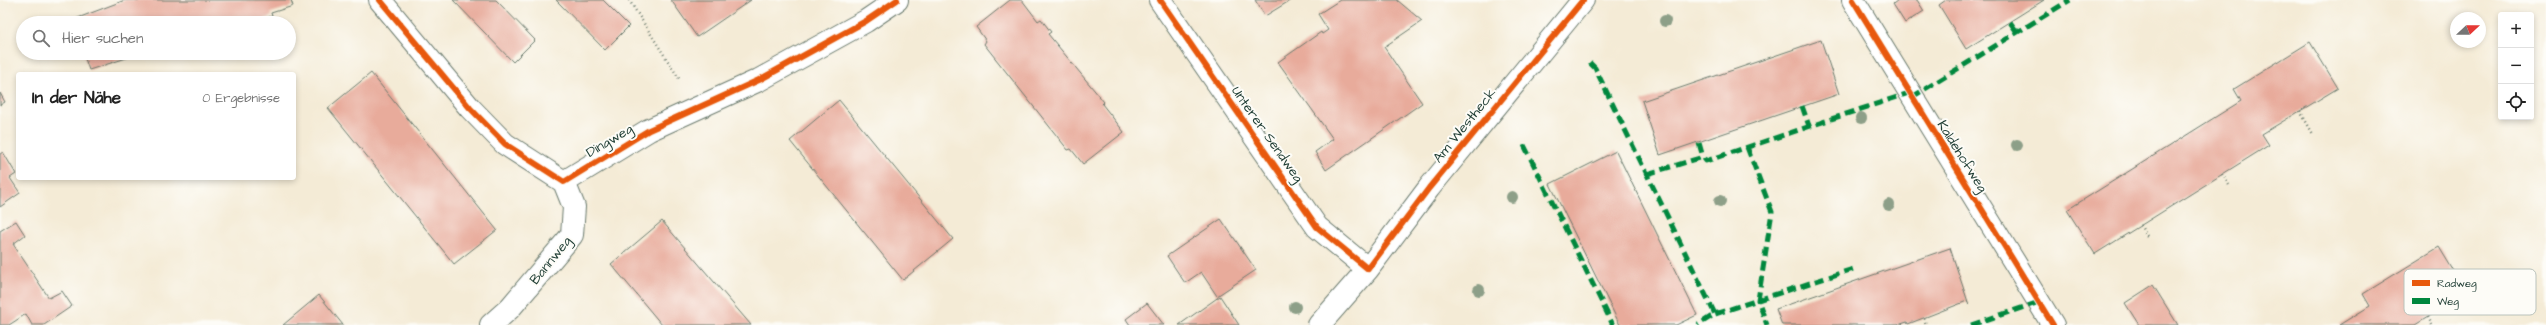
<!DOCTYPE html>
<html lang="de">
<meta charset="utf-8">
<style>
body{margin:0;font-family:"Architects Daughter",sans-serif;background:#f6f6f6;color:#222}
.controls{position:absolute;right:12px;top:12px;display:grid;overflow:hidden;border-radius:4px;box-shadow:0 2px 6px #0003}
.controls button{width:36px;height:36px;display:grid;place-items:center;padding:0;border:0;border-bottom:1px solid #e0e0e0;background:#fff;color:#222;font:20px sans-serif}
.compass{position:absolute;left:2450px;top:12px;width:36px;height:36px;border-radius:50%;background:#fff;box-shadow:0 2px 6px #0003;rotate:68deg}
.list{margin:0;padding:0;list-style:none}
h2{display:flex;justify-content:space-between;align-items:center;height:52px;margin:0;padding:0 16px;font-size:17px}
h2 small{font-size:13px;font-weight:400;color:#767676}
.icon{flex:none;width:22px;height:22px;fill:none;stroke:currentColor;stroke-width:2;stroke-linecap:round;stroke-linejoin:round}
.map{position:relative;flex:none;width:2546px;height:325px;overflow:hidden}
.search{position:absolute;background:#fff;box-shadow:0 2px 6px #0003;left:16px;top:16px;width:280px;height:44px;display:flex;align-items:center;gap:10px;box-sizing:border-box;padding:0 14px;border-radius:22px;color:#767676;font-size:15px}
.panel{position:absolute;background:#fff;box-shadow:0 2px 6px #0003;left:16px;top:72px;width:280px;height:108px;border-radius:4px}
.map>svg:first-child{display:block}
</style>
<div class="map">
<svg width="2546" height="325" viewBox="0 0 2546 325">
<rect width="100%" height="100%" fill="#fdfcf7"/>
<filter id="ink" filterUnits="userSpaceOnUse"><feTurbulence type="fractalNoise" baseFrequency=".025" numOctaves="2"/><feDisplacementMap in="SourceGraphic" scale="8" xChannelSelector="R" yChannelSelector="G"/><feConvolveMatrix kernelMatrix="1 2 1 2 8 2 1 2 1" color-interpolation-filters="sRGB"/></filter>
<filter id="wash" filterUnits="userSpaceOnUse"><feTurbulence type="fractalNoise" baseFrequency=".012" numOctaves="4" result="noise"/><feDisplacementMap in="SourceGraphic" scale="16" xChannelSelector="R" yChannelSelector="G"/><feGaussianBlur stdDeviation="0.9" result="paint"/><feColorMatrix in="noise" values="0 0 0 0 0 0 0 0 0 0 0 0 0 0 0 0 0 1.4 0 .05"/><feComposite in="paint" operator="in"/></filter>
<g filter="url(#wash)">
<rect width="100%" height="100%" fill="#f4ebd6"/>
<g id="blocks">
<!-- building -->
<path fill="#e8ab9b" d="M125,0H291L293,6L271,13L272,16L254,23H71L70,21Z
M453,0H496L535,40L513,62Z
M556,0H603L629,26L605,50Z
M671,0H751L697,37Z
M1010,0H1022L1038,21L1041,19L1051,32L1048,34L1104,102L1102,104L1124,132L1083,164L1071,149L1068,150L984,44L986,41L976,27Z
M1255,0H1291L1265,16Z
M1340,0H1397L1422,21L1384,47L1422,103L1326,170L1315,152L1333,139L1278,62L1321,32L1322,34L1328,30L1318,14Z
M1898,0H1917L1924,11L1905,23L1893,4Z
M1946,0H2044L1966,49L1939,5Z
M1821,40L1839,94L1660,155L1642,101Z
M2310,42L2338,88L2262,134L2269,145L2095,254L2067,210L2241,101L2234,89Z
M83,53H142L89,70Z
M371,73L497,230L454,264L328,108Z
M0,93L5,102L0,105Z
M839,100L953,239L903,280L790,141Z
M1616,151L1697,315L1676,325H1620L1550,184Z
M3,152L16,174L10,178L20,193L0,207V154Z
M1221,219L1256,270L1217,296L1201,272L1185,283L1167,256Z
M16,221L25,235L13,244L49,298L62,291L72,306L44,325H32L26,314L9,325H0V231Z
M662,221L721,290L751,325H662L611,264Z
M2439,247L2467,293L2415,325H2339L2370,306L2363,294Z
M1950,248L1969,305L1967,301L1908,324L1907,322L1898,325H1782L1776,309Z
M2153,285L2178,325H2139L2125,303Z
M319,295L343,325H283Z
M1220,296L1239,325H1179Z
M1147,303L1164,325H1130L1126,319Z"/>
</g>
</g>
<g filter="url(#ink)">
<use href="#blocks" fill-opacity="0" stroke="#6a7a6d" stroke-width="1"/>
<g fill="none" stroke-linecap="round" stroke-linejoin="round">
<defs>
<path id="minor" d="M380,0L470,108L505,144L564,182L649,130L759,80L866,21L897,0
M1160,0L1317,227L1368,269
M1853,0L2053,325
M491,325L510,308L572,235L574,207L564,182
M1319,325L1368,269L1429,188L1583,0"/>
</defs>
<!-- minor casing -->
<use href="#minor" stroke="#6a7a6d" stroke-width="24"/>
<!-- path -->
<path stroke="#6a7a6d" stroke-width="2.5" stroke-dasharray="1 3" stroke-linecap="butt" d="M629,0L680,80
M2300,111L2313,134
M2222,174L2229,185
M2140,225L2147,236
M2428,317L2432,325
M1924,318L1926,325"/>
<!-- minor -->
<use href="#minor" stroke="#fff" stroke-width="22"/>
<!-- quiet -->
<path stroke="#00873e" stroke-width="5" stroke-dasharray="10 5" stroke-linecap="butt" d="M2010,22L2017,32
M1590,63L1595,68L1715,314L1698,325
M1912,97L2070,0
M1802,106L1809,126
M1699,143L1703,157
M1524,145L1613,325
M1747,147L1772,212L1758,300L1767,325
M1647,174L1703,157L1706,161L1909,93
M1715,314L1853,269
M1971,325L2039,302"/>
<defs>
<path id="cycleway" d="M380,0L470,108L505,144L564,182L649,130L759,80L866,21L897,0
M1160,0L1317,227L1368,269L1429,188L1583,0
M1853,0L2053,325"/>
</defs>
<!-- cycleway casing -->
<use href="#cycleway" stroke="#fdfcf7" stroke-width="8"/>
<!-- cycleway -->
<use href="#cycleway" stroke="#e8590c" stroke-width="6"/>
</g>
<!-- trees -->
<g fill="#8d9f88">
<circle cx="1665" cy="21" r="6"/>
<circle cx="1861" cy="118" r="6"/>
<circle cx="2017" cy="145" r="6"/>
<circle cx="1512" cy="197" r="6"/>
<circle cx="1720" cy="201" r="6"/>
<circle cx="1889" cy="205" r="6"/>
<circle cx="1479" cy="290" r="6"/>
<circle cx="1295" cy="307" r="6"/>
</g>
</g>
<g text-anchor="middle" stroke-width="4" stroke-linejoin="round" paint-order="stroke">
<!-- street labels -->
<g font-size="14" fill="#1f3d34" stroke="#fdfcf7">
<text transform="translate(1464 125) rotate(-51)" y="5">Am Westheck</text>
<text transform="translate(1268 134) rotate(55)" y="5">Unterer Sendweg</text>
<text transform="translate(609 140) rotate(-31)" y="5">Dingweg</text>
<text transform="translate(1963 156) rotate(58)" y="5">Kaldehofweg</text>
<text transform="translate(550 260) rotate(-51)" y="5">Bannweg</text>
</g>
</g>
<!-- legend -->
<rect x="2404" y="269" width="132" height="46" rx="6" fill="#fdfcf7" stroke="#bac3bc" stroke-width="1"/>
<rect x="2412" y="280" width="18" height="6" fill="#e8590c"/>
<rect x="2412" y="298" width="18" height="6" fill="#00873e"/>
<g font-size="11" fill="#1f3d34">
<text x="2437" y="287">Radweg</text>
<text x="2437" y="305">Weg</text>
</g>
</svg>
<div class="controls">
<button>+</button>
<button>−</button>
<button><svg class="icon" aria-label="locate" viewBox="0 0 24 24"><circle cx="12" cy="12" r="6"/><path d="M12 2v4M12 18v4M2 12h4M18 12h4"/></svg></button>
</div>
<svg class="compass" viewBox="-18 -18 36 36"><path d="M0-13l5 13h-10z" fill="#e53935"/><path d="M0 13l5-13h-10z" fill="#767676"/></svg>
<div class="search"><svg class="icon" aria-label="search" viewBox="0 0 24 24"><circle cx="10" cy="10" r="6"/><path d="M15 15l6 6"/></svg>Hier suchen</div>
<section class="panel">
<h2>In der Nähe<small>0 Ergebnisse</small></h2>
<ul class="list">
</ul>
</section>
</div>
